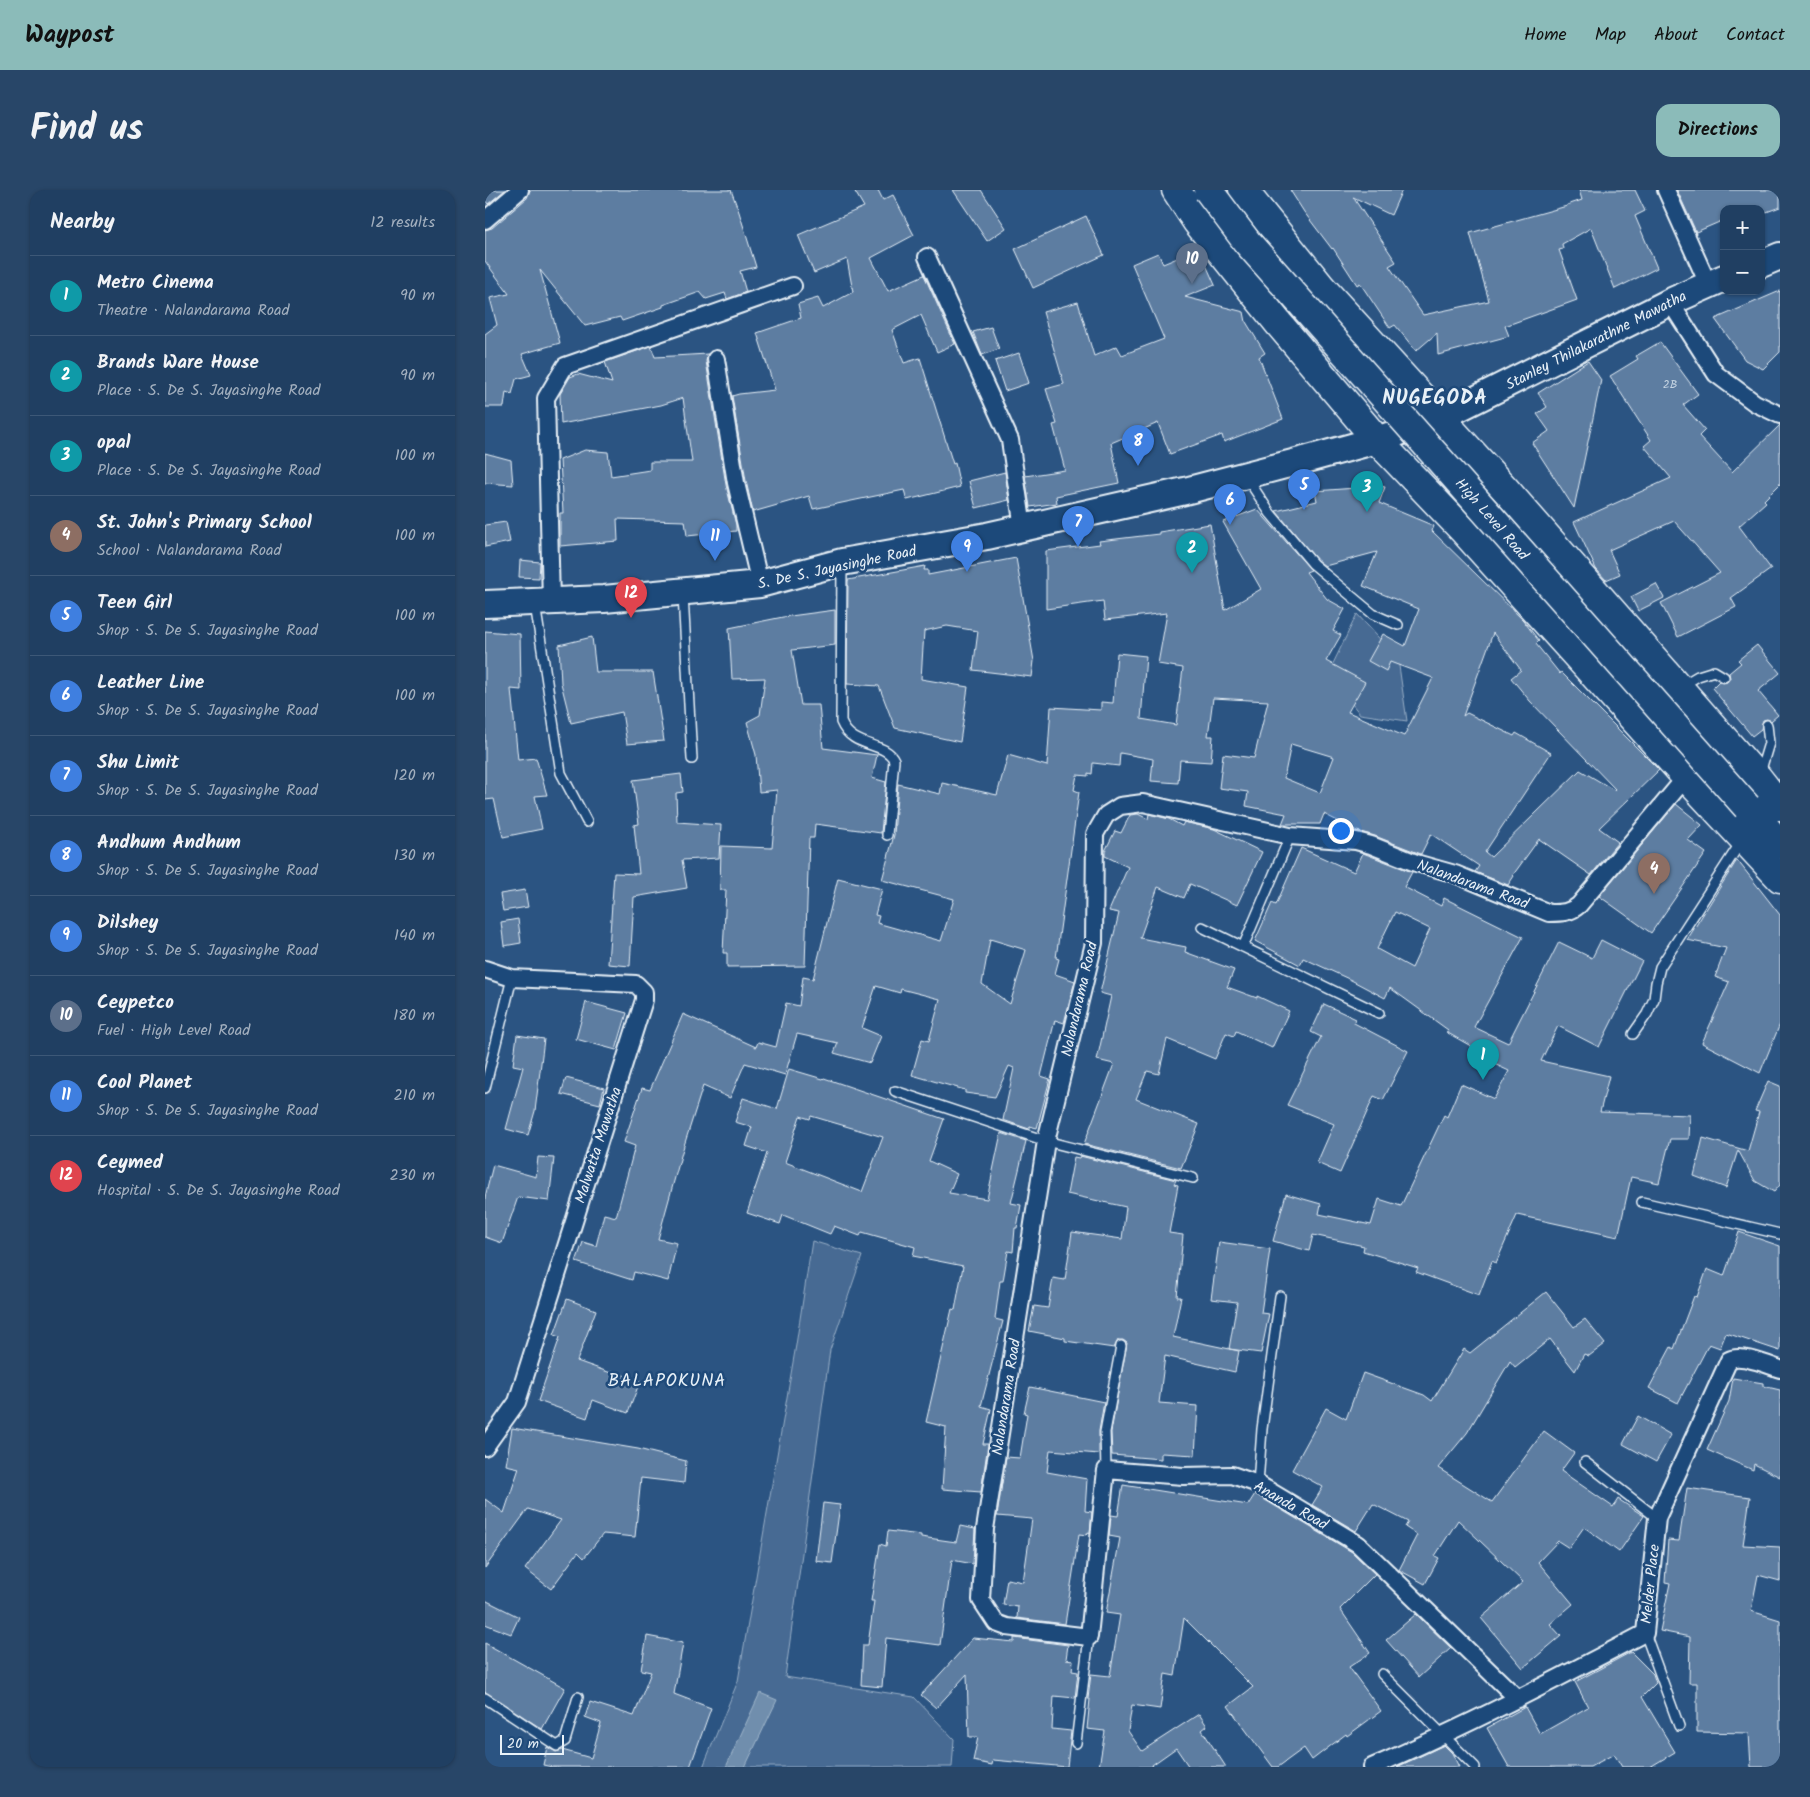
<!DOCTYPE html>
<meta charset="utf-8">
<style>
body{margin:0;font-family:Kalam,sans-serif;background:#284668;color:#f1f3f6}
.controls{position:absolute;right:15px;top:15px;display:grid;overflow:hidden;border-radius:10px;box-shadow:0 1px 4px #0004}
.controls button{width:45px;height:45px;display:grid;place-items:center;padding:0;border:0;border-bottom:1px solid #3d5877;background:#203f62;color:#f1f3f6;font:25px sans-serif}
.scale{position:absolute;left:15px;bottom:12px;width:64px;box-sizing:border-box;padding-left:5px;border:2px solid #e8f1f8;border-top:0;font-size:14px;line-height:18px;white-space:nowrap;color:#e8f1f8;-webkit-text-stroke:4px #1f4a7a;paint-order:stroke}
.you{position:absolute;left:855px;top:640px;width:18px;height:18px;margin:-12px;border:4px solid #fff;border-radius:50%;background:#1a73e8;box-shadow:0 0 0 8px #1a73e833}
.badge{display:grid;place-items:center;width:32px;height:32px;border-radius:50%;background:#8bbbb9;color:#fff;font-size:16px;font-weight:700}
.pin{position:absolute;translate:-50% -41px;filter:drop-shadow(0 1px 2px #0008)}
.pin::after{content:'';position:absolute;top:26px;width:18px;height:15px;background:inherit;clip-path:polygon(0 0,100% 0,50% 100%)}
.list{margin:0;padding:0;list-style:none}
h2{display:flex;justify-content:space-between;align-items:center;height:65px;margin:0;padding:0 20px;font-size:21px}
h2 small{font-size:16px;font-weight:400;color:#a2afbe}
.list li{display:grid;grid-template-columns:32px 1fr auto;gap:15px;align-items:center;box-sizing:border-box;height:80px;padding:0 20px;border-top:1px solid #3d5877}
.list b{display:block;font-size:19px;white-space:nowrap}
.list p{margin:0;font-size:16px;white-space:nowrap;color:#a2afbe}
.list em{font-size:16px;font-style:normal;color:#a2afbe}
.map{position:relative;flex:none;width:1295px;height:1577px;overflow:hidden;border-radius:15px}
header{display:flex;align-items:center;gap:30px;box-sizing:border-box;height:70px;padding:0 25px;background:#8bbbb9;color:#111}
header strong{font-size:24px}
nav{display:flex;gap:28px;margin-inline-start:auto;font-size:18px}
.intro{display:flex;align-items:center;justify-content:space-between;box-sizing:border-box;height:120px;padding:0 30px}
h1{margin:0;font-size:35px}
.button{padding:12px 22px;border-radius:15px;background:#8bbbb9;color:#111;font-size:18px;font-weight:700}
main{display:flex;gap:30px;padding:0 30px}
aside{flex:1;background:#203f62;border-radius:15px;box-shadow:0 1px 4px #0004}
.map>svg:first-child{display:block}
</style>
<header>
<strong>Waypost</strong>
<nav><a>Home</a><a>Map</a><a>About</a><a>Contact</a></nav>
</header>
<div class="intro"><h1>Find us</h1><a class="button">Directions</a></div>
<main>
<aside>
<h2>Nearby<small>12 results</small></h2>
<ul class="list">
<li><span class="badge" style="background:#0f9aa8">1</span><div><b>Metro Cinema</b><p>Theatre · Nalandarama Road</p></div><em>90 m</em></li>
<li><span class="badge" style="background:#0f9aa8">2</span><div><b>Brands Ware House</b><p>Place · S. De S. Jayasinghe Road</p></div><em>90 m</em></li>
<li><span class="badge" style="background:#0f9aa8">3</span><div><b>opal</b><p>Place · S. De S. Jayasinghe Road</p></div><em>100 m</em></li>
<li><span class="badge" style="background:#8d6e63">4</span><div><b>St. John's Primary School</b><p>School · Nalandarama Road</p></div><em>100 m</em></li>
<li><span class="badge" style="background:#3f7fe0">5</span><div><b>Teen Girl</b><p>Shop · S. De S. Jayasinghe Road</p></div><em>100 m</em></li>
<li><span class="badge" style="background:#3f7fe0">6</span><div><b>Leather Line</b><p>Shop · S. De S. Jayasinghe Road</p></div><em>100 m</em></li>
<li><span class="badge" style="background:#3f7fe0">7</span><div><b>Shu Limit</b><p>Shop · S. De S. Jayasinghe Road</p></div><em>120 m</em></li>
<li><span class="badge" style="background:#3f7fe0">8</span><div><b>Andhum Andhum</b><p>Shop · S. De S. Jayasinghe Road</p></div><em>130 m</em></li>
<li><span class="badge" style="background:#3f7fe0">9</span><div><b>Dilshey</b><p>Shop · S. De S. Jayasinghe Road</p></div><em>140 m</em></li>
<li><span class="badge" style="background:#5c6f8a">10</span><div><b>Ceypetco</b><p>Fuel · High Level Road</p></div><em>180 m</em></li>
<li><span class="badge" style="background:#3f7fe0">11</span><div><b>Cool Planet</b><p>Shop · S. De S. Jayasinghe Road</p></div><em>210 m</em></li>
<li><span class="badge" style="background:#e0444e">12</span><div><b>Ceymed</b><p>Hospital · S. De S. Jayasinghe Road</p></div><em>230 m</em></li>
</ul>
</aside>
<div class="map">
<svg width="1295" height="1577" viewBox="0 0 1295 1577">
<rect width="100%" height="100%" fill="#2b5482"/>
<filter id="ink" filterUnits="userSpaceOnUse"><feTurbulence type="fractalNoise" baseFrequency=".02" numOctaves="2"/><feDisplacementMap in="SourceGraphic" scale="10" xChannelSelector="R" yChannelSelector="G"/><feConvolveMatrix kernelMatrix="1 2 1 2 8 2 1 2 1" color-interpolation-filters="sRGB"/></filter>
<g filter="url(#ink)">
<!-- green -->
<path fill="#476b93" stroke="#98aec6" d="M872,424L913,469L922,531L875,524L843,484Z
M327,1051L377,1066L345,1160L300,1487L429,1507L469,1549L467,1577H218L253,1491L311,1155Z"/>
<!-- water -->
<path fill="#708ead" stroke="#a0b6cb" d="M275,1503L292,1510L260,1577H241Z"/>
<!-- building -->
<path fill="#5d7da1" stroke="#e8f1f8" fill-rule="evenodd" d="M0,0H20L3,14L0,10Z
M45,0H246L254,22L271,77L255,81L261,102L242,109L240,103L221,109L215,102L178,115V117L137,131L135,127L100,136L55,80L75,153L37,164L46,185L31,189L27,204L21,202L19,217H0V144L12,135L5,108L24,104L0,71V40L7,38L42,8Z
M369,0H393L398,10L408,5L429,45L386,68L403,101L439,85L470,154L452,162L436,125L407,140L419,173L435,168L468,274L470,273L475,297L422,310L419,300L328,319L324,306L268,322L261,291L247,206L254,204L290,200L272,143L316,128L313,114L333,108L338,118L368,102L362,69L329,83L313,45L379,17Z
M468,0H496L521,38L502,51Z
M805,0H917L906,25L868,7L911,72L904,76L938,125L1004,111L985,43L1082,16V15L1097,10L1094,0H1150L1160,21L1150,26L1172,78L1130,99L1106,38L1077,54L1078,59L1074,60L1092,110L1020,136L1024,146L953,165L952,143L931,161L910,135L905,138L875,93L872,95L848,58L847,59L819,22Z
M1192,0H1295V17L1276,24V19H1239V30L1211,42Z
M601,26L619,65L548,98L530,59Z
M714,59L730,95L700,107L759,122L761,132L780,163L774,167L798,229L739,252L737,245L685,264L673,233L626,253L634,293L571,306L572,313L545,317L540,286L580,280L568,235L572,234L561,199L579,194L558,122L593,112L609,166L632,156L637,165L679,149L647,74L673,63L678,74Z
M1295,101V162L1278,179L1260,170L1230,129Z
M506,137L514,159L497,165L488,142Z
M1175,152L1213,204L1198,215L1220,240L1214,246L1247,282L1295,235V294L1279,310L1281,312L1254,336L1286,379L1246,408L1251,417L1193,447L1176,413L1235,383L1189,331L1124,360L1135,384L1121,390L1111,379L1089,332L1186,288L1159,256L1166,250L1125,186L1153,169L1151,166Z
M166,156L170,167L223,164L221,171L241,295L251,335V341L202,346L200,331L132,329L133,351L75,356V323H78L75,270L100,260L123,262L126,286L165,280V272H207L198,208L176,215L76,234L75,204L85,187L93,184L127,193L120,172Z
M534,163L544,193L520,201L510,171Z
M1103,171L1116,190L1089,318L1047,253L1064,241L1052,224L1062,217L1053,203Z
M0,263L26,270L28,295L0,293Z
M520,282L524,310L491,318L484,291Z
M871,291L900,297L894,313L949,336L947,341L1038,430L1054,451L1051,454L1075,484L1076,482L1174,580L1114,638L1133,652L1106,685L1054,649L1028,685L1029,686L1023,695L990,682L994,676L946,644L936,664L890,646L872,641L839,624L835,634H797L801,624L761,616L763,602L734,598L738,564L769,568L783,511L728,508L723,546H728L726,572L695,570L693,593L666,591L668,569L635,563L634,576L608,573L607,584L603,583V586L592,585L589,600L594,602L571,768L574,769L570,784L590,791L579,833L570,830L556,886L565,889L552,938L544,936V939L518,930L529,878L524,876L510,907L480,903V900L427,885L437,849L444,851L455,809L416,799L415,803L391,796L377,838L396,846L385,873L349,863L353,853L312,844L300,885L260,873L245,908L218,896L197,962L173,1049L192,1053L183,1091L149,1082L147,1090L91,1072L98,1052L111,1056L119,1024L131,1027L150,956L139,952L157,898L165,900L198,824L271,857L273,852L291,857L301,813L314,816L318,787L328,789L353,688L397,699L390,725L394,726L392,733L456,751L469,709L397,690L409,645L413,594L455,604L457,593L512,605L523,565L562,576L566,517L616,520V512L628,513L632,463L661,466L656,529L691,535L698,478L673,474L682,423L620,430L618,411L561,419V361L615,354L614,351L674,344V342L725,334L740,420L776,399L738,332L772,319L826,380L821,382L842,409L860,419L848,441L856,445L841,471L880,492L863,522L919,546L948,488L905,472L901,481L883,471L898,444L920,456L934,419L878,396L892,362L840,376L832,370L791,321L832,311L830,301L871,298ZM1008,443L1036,480L1026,488L1045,511L1130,599L1129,600L1095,580L1006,667L1000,662L1066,563L1031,543L1029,546L982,523L978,526ZM806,554L849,567L835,603L799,588ZM505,749L541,760L525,814L497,794Z
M21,332L25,352L0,357V335Z
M531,368L549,471L547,487L488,480L493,441L462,436L439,441L436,489L483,497L475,552L410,538L394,496L362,494L363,390L440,376L439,380H443V385Z
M35,370L55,372L54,388L34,387Z
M1171,394L1179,408L1153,421L1146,407Z
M350,420V455L307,460L316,515H334L338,558L392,565L387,588L401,592L396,643L330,634L329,648H324L320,776L242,777V763H238L241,700H235L236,656L287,658L292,600L274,602L271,565L262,532L275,525L280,488L247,489L244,438L298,427Z
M0,441L35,444L36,500L26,499L33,570L51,568L62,605L50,606L57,639L18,647L9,609L0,610Z
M107,447L111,482H168L179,551L142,554L137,522L86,533L76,493L74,455Z
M1272,455L1295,483L1273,501L1293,525L1286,531L1282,529L1278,530L1276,539L1267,546L1227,498L1234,491L1238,493L1242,492L1245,488L1244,483L1256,473L1253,470Z
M196,584L198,602L191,603L192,632L236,635L234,668L197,670L202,698L149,707L145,776L123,774L129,683L154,684L149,635L154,634L148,590Z
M1191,614L1217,635L1203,650L1221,663L1166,743L1114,706Z
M653,624L663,629L664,624L684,629L697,636L699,632L729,639L777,662L752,715L705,694L699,708L673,697L655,748L701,757L700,762L749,780L742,797L772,808V806L804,821L787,858L751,841L749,846L741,843L730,869L682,849L674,884L662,881L651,909L714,934L696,978L599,954L629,874L612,870L626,806L615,803L634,723L624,721L643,677L620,666V661L630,641L636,643L645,625Z
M816,658L869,682L878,663L927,682L919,697L956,716L959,708L1038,747L989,837L1023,853L1074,752L1107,768L1116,750L1157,771L1114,857L1073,836L1056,871L1124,886L1115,922L1205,925L1204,949H1185L1174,993L1146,987L1133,1047L1032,1025L1011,1073L1007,1071L994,1105L931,1082L933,1078L878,1061L879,1056L828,1045L824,1061L788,1051L801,1004L836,1014L834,1024L886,1035L894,1009L916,1016L959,925L962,927L976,894L1009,909L1024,881L990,865L993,860L961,842L963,840L905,798L900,808L866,790L818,768L815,775L770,751L787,713L791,715ZM910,722L945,739L927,778L892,759Z
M1252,670L1295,725V834L1275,883L1217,853L1244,792L1230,787L1241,758L1202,750Z
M40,700L43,717L18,721L15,704Z
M33,729L36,753L19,756L16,732Z
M101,812L142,823L131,860L91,849Z
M839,814L871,829L869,833L923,861L898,910L889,906L855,983L832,973L849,934L802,915L836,847L826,842Z
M32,845L59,849L50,921L43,945L21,939L38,877L28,875Z
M304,879L338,889L339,888L459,929L444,971L472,984L464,1003L502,1009L516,943L541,951L526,1013L536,1015L532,1038H530L528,1062L523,1061L518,1091H515L510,1129L518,1131L496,1216L506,1219L498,1254H503L496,1302L457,1299L461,1237L441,1232L467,1119L470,1120L478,1076L428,1066L430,1057L377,1042L375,1046L349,1036L345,1044L298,1025L295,1034L262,1023L282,963L261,956L267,937L250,932L258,908L292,919ZM315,926L325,929L326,926L398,947L377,1002L300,972Z
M81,888L119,898L115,914L76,904Z
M1283,891L1295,896V995L1289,1002L1270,991L1253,960L1241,998L1209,986L1218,948L1263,961L1274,922L1270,921Z
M595,966L691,990L689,994L693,995L684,1043L698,1045L692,1107H696L688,1147L754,1161L750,1182L680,1166L674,1213L713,1216L710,1265L676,1263V1269L627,1265L626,1242L642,1153L638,1150H633L629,1158L580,1151V1148L544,1141L549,1116L563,1118L568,1088L580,1090L587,1042L637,1049L641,1017L582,1004L589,967L594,968Z
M53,967L69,968L64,1011L33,1007L17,1053L0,1047V1007L8,975L51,987Z
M1254,1042L1295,1056V1161L1241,1143L1235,1158L1224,1154L1193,1213L1164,1198L1186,1157L1189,1159L1209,1106L1212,1107L1222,1079L1239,1086Z
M734,1052L785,1059L776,1123L784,1124L776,1163L744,1159L752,1112L726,1109Z
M1061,1102L1089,1137L1100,1129L1120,1154L1104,1166L1099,1164L1090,1181L1065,1149L1030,1177L1025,1171L982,1243L953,1278L1007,1312L1059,1241L1089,1263L1076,1281L1128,1317L1133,1309L1159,1326L1134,1362L1099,1337L1084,1358L1073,1351L1053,1372L1088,1414L1065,1434L1076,1446L1038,1478L996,1428L1038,1392L973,1330L950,1366L954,1368L940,1394L914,1380L932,1345L920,1337L923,1332L888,1314L871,1341L827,1315L838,1297L807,1280L841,1218L861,1229L878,1183L939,1205L947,1211L979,1159L985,1163Z
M82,1109L111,1120L92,1171L126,1183L127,1181L155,1191L143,1223L108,1210L102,1228L53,1211L75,1147L69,1145Z
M1248,1188L1278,1193V1196L1295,1200V1287L1269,1274L1268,1280L1222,1260L1244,1211Z
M545,1197L619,1212L614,1241V1264L565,1260L562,1282L602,1289L600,1321L607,1322L605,1343L603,1342L602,1345L594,1344L580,1434L532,1428L533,1417L518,1415L522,1389L538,1392L547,1329L512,1326L521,1267L535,1268L542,1224L539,1223Z
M1153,1226L1186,1245L1171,1272L1138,1254Z
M27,1238L153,1259L201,1271L199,1293L156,1288L150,1347L118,1344L99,1368L93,1362L66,1399L40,1379L76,1330L43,1319L0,1378V1309L19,1323L34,1278L21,1275Z
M638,1295L763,1315L770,1304L867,1362L890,1384L855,1419L885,1463L864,1477L896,1521L862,1546L861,1544L827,1570L819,1558L793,1577H788L743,1516L768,1497L699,1428L690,1486L680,1484L675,1519L647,1515L643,1541L657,1561L714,1524L722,1536L717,1540L741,1577H704L691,1558L667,1575L668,1577H614L620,1541L602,1539L605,1509H603L606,1484L625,1486L635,1425L621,1423L635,1348L624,1346L626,1325L633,1326Z
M1202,1298L1265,1307L1258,1355L1295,1357V1391L1273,1385L1266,1421L1295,1430V1577H1266L1264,1543L1212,1542V1493H1204L1205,1447L1175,1441L1185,1393L1180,1392L1183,1350L1194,1351Z
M338,1313L355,1315L347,1373L331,1371Z
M475,1336L490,1339L488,1374L467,1370L455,1455L401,1448L397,1497L376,1495L378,1455H383L389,1411H386L395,1354L401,1356L403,1341L436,1345V1347L471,1352Z
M0,1410L34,1427L26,1444L0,1434Z
M931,1424L966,1458L934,1487L901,1450Z
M162,1446L198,1453L189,1504L226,1518L205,1577H67L58,1575L62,1557L71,1562L77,1560L106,1568L116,1533L100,1527L105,1512L149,1526L166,1482L156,1480Z
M488,1448L529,1452V1448L583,1455L581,1469L588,1470L587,1481L593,1482L590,1508L569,1506L567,1539L586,1541L582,1577L508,1570L507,1575L488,1571L493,1547H484L482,1484L451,1518L436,1505Z
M0,1453L80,1498L57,1539L0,1502Z
M1146,1462L1168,1484L1171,1493L1157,1507L1190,1562L1165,1577H1137L1129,1564L1105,1577H1024L1002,1538L1040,1517L1055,1544L1103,1517L1090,1492Z
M959,1555L967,1563L974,1577H912Z"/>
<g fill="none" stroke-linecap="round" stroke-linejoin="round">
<defs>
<path id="service" d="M762,288L785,323L828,374L888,424L913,435
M357,374L356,532C367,559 400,551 409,570L402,645
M198,405L207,569
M50,414L76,583L102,632
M1196,496L1213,486L1229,481L1239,487
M1275,583L1284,553L1282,535
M717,737L894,823
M758,757L805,646
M1148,844L1162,824L1169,809L1171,793L1175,777L1256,652
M0,898L27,788
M410,901L561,951L708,988
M1157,1012L1295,1044
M1100,1272L1172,1328
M621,1280L620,1242L636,1156
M773,1294L777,1239L795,1106
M1160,1443L1194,1536
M897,1484L990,1577
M0,1508L72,1556L80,1551L93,1507
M591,1553L604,1447"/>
<path id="minor" d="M1181,0L1223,94
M0,30L35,0
M442,67L525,250L538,338
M1185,112L1231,184L1270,213L1295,225
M231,169L251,293L275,394
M66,412L61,208L80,176L308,96
M0,779L27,788L151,794L159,802V810L32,1212L0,1257
M1033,1509L873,1354L773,1294L747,1285L698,1286L621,1280L604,1447L522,1437L511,1433L496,1410L500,1339L561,951L609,753L610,644L621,625L635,616L658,613L805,646L871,651L886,655L931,673L970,684L1064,723C1076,723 1085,723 1094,715L1201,587
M887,1577C980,1537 1070,1490 1160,1443L1172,1328L1244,1170C1255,1163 1283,1175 1295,1179"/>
<path id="primary" d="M1276,74L1295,66
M0,414L119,409L275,394L357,372L502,346L700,301L823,269L892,250L954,228L1185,112L1239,88"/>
<path id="trunk" d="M691,0L712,32L794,134L892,250L979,341L1201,587L1295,688
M758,0L837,98L1021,300L1273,588L1295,616
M1262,617L1295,654"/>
</defs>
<!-- service casing -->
<use href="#service" stroke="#e8f1f8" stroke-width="12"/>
<!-- minor casing -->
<use href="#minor" stroke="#e8f1f8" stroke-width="20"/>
<!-- primary casing -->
<use href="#primary" stroke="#e8f1f8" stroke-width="30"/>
<!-- trunk casing -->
<use href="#trunk" stroke="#e8f1f8" stroke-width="31"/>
<!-- service -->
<use href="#service" stroke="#1f4a7a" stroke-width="9"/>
<!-- minor -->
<use href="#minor" stroke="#1f4a7a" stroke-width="16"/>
<!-- primary -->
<use href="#primary" stroke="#1f4a7a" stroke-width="26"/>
<!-- trunk -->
<use href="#trunk" stroke="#1f4a7a" stroke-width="28"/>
<defs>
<path id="trunk-bridge" d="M723,0L762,52L1262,617"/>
</defs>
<!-- trunk-bridge casing -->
<use href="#trunk-bridge" stroke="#e8f1f8" stroke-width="31" stroke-linecap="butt"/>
<!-- trunk-bridge -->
<use href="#trunk-bridge" stroke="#1f4a7a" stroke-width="28"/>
</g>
</g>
<g text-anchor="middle" stroke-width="5" stroke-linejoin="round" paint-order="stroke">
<!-- number labels -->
<g font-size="12" fill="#c5d4e2">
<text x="1185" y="198">2B</text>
</g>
<!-- street labels -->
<g font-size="15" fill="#e8f1f8" stroke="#1f4a7a">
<text transform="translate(1111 150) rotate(-27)" y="5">Stanley Thilakarathne Mawatha</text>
<text transform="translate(1007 329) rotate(49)" y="5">High Level Road</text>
<text transform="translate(352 377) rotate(-12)" y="5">S. De S. Jayasinghe Road</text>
<text transform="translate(988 694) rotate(20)" y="5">Nalandarama Road</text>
<text transform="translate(594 809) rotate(-77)" y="5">Nalandarama Road</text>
<text transform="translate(113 955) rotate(-72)" y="5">Malwatta Mawatha</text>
<text transform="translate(521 1207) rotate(-81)" y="5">Nalandarama Road</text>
<text transform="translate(806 1315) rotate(30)" y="5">Ananda Road</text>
<text transform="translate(1165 1394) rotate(-84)" y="5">Melder Place</text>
</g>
<!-- quarter labels -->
<g font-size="18" letter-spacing="1" fill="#e8f1f8" stroke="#1f4a7a">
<text x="182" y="1196">BALAPOKUNA</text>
</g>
<!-- district labels -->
<g font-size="20" font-weight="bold" letter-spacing="1" fill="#e8f1f8" stroke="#1f4a7a">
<text x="950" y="214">NUGEGODA</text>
</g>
</g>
</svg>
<div class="controls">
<button>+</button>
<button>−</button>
</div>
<div class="scale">20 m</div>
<div class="you"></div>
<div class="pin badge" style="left:998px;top:890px;background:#0f9aa8">1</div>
<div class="pin badge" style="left:707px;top:383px;background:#0f9aa8">2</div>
<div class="pin badge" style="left:882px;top:322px;background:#0f9aa8">3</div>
<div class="pin badge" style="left:1169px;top:704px;background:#8d6e63">4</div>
<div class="pin badge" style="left:819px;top:320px;background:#3f7fe0">5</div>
<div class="pin badge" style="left:745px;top:335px;background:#3f7fe0">6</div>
<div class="pin badge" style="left:593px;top:357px;background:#3f7fe0">7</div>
<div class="pin badge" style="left:653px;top:276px;background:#3f7fe0">8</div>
<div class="pin badge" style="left:482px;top:382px;background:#3f7fe0">9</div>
<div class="pin badge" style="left:707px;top:94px;background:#5c6f8a">10</div>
<div class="pin badge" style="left:230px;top:371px;background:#3f7fe0">11</div>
<div class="pin badge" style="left:146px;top:428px;background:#e0444e">12</div>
</div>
</main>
